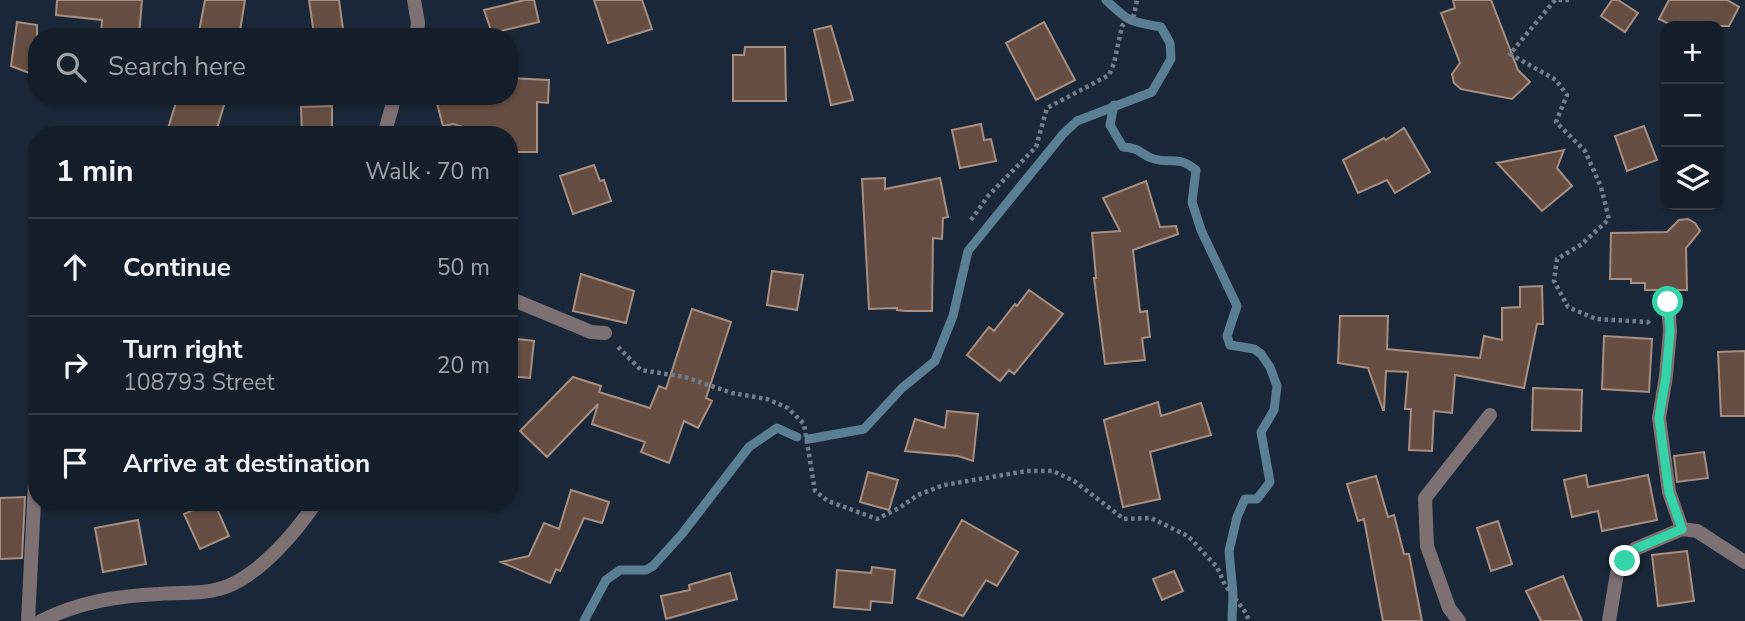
<!DOCTYPE html>
<meta charset="utf-8">
<style>
body{margin:0;font-family:"Nunito Sans",sans-serif;background:#1d2632;color:#f1f3f6}
.controls{position:absolute;right:21px;top:21px;display:grid;overflow:hidden;border-radius:14px;box-shadow:0 2px 5px #0004}
.controls button{width:63px;height:63px;display:grid;place-items:center;padding:0;border:0;border-bottom:2px solid #333b47;background:#141d2a;color:#f1f3f6;font:35px sans-serif}
.stop{position:absolute;width:21px;height:21px;margin:-16px;border:5px solid #34d4a8;border-radius:50%;background:#fff}
.stop.end{background:#34d4a8;border-color:#fff;box-shadow:0 2px 7px #0008}
.list{margin:0;padding:0;list-style:none}
h2{display:flex;justify-content:space-between;align-items:center;height:91px;margin:0;padding:0 28px;font-size:30px}
h2 small{font-size:23px;font-weight:400;color:#9da2a8}
.list li{display:grid;grid-template-columns:46px 1fr auto;gap:21px;align-items:center;box-sizing:border-box;height:98px;padding:0 28px;border-top:2px solid #333b47}
.list b{display:block;font-size:26px;white-space:nowrap}
.list p{margin:0;font-size:23px;white-space:nowrap;color:#9da2a8}
.list em{font-size:23px;font-style:normal;color:#9da2a8}
.icon{flex:none;width:38px;height:38px;fill:none;stroke:currentColor;stroke-width:2;stroke-linecap:round;stroke-linejoin:round}
.map{position:relative;flex:none;width:1745px;height:621px;overflow:hidden}
.search{position:absolute;background:#141d2a;box-shadow:0 2px 5px #0004;left:28px;top:28px;width:490px;height:77px;display:flex;align-items:center;gap:18px;box-sizing:border-box;padding:0 24px;border-radius:28px;color:#9da2a8;font-size:26px}
.panel{position:absolute;background:#141d2a;box-shadow:0 2px 5px #0004;left:28px;top:126px;width:490px;height:385px;border-radius:28px}
.map>svg:first-child{display:block}
</style>
<div class="map">
<svg width="1745" height="621" viewBox="0 0 1745 621">
<rect width="100%" height="100%" fill="#1a2738"/>
<g fill="none" stroke-linecap="round" stroke-linejoin="round">
<!-- stream -->
<path stroke="#5a7f93" stroke-width="9" d="M1114,105L1110,125L1123,147C1142,148 1140,155 1154,159C1172,164 1177,155 1196,170L1192,202L1201,230L1237,306L1227,336L1230,345L1254,349L1261,354L1270,367L1277,386L1274,410L1261,432L1270,482L1257,499H1245L1237,517L1229,551L1233,594L1232,621
M809,439L864,429L902,388L935,361L953,316L968,251L1063,134L1077,121L1152,92L1171,59L1170,43L1161,27C1129,21 1130,23 1106,0
M584,621L606,580L620,570H646L653,566L682,534L749,447L777,428L797,437"/>
</g>
<!-- building -->
<path fill="#654e41" stroke="#a78e80" stroke-width="2" d="M57,0H142L139,37L101,34L102,20L56,15Z
M205,0H245L239,37H198Z
M309,0H339L343,29L314,34Z
M525,0H534L539,22L492,33L484,10Z
M594,0H642L652,29L608,43Z
M1453,0H1491L1518,70L1530,82L1512,99L1461,89L1454,83L1452,74L1460,63L1441,13L1455,8Z
M1612,0H1618L1638,13L1625,32L1601,16Z
M1669,0H1727L1739,7L1729,26H1673L1659,19Z
M17,22L37,25V76L11,66Z
M1044,22L1075,80L1036,100L1006,43Z
M831,26L853,100L831,105L814,30Z
M745,47H785L786,101H733V55H744Z
M509,78L549,80L548,103L537,102V152H509V135H490L453,124L443,126L435,96H509Z
M178,96H204L225,102L215,135H166Z
M332,106V135H302L301,107Z
M981,124L984,140L991,139L996,161L960,168L952,130Z
M1644,126L1657,160L1627,171L1615,136Z
M1404,128L1430,172L1395,193L1387,180L1358,193L1343,160L1384,138L1386,140Z
M1564,150L1557,168L1572,186L1542,211L1497,163Z
M594,165L600,181L604,180L611,201L573,214L560,176Z
M885,178V189L940,178L948,217L943,218L942,239L933,238L932,311H906L897,310V308L869,309L862,179Z
M1146,181L1160,227L1176,226L1178,234L1133,250L1140,312L1147,311L1150,337L1142,338L1145,360L1105,364L1094,278H1096L1092,233L1120,231L1103,198Z
M1688,219L1695,223L1700,231L1686,248L1687,290H1645V283H1631V279H1610L1611,233L1667,232L1679,220Z
M772,271L803,275L797,310L767,305Z
M581,274L634,291L626,323L573,311Z
M1542,286L1543,324H1537L1524,388L1455,375L1452,413L1434,411L1432,451L1409,450L1411,409H1405L1408,372L1386,371L1384,410H1383L1368,368L1338,363L1340,316H1388L1387,349L1480,358L1484,336L1502,340V308L1520,307V287Z
M1029,290L1063,314L1014,374L1009,370L1000,381L967,355L989,327L994,331L1015,304L1017,306Z
M692,309L731,322L706,398L712,401L698,428L684,421L669,463L641,452L645,442L592,424L598,404L547,457L520,431L573,377L601,386L599,392L650,408L659,386L666,389Z
M1604,336L1652,339L1649,392L1602,389Z
M509,338L534,341L530,378L509,376Z
M1745,351V416H1721L1718,352Z
M1533,388L1582,390L1581,431L1532,430Z
M1158,402L1161,416L1201,403L1211,435L1150,452L1160,499L1123,507L1104,420Z
M947,411L978,414L973,461L958,456L905,451L915,419L945,428Z
M1704,452L1708,478L1677,482L1674,456Z
M868,472L898,480L889,510L860,502Z
M1586,475L1588,487L1648,475L1657,520L1602,531L1598,511L1572,517L1564,480Z
M1376,476L1388,517L1394,515L1404,554H1409L1422,621H1383L1364,519L1358,521L1347,484Z
M571,490L609,502L602,523L584,518L560,571L556,569L550,583L501,562L529,556L544,523L559,529Z
M25,497L22,558L0,559V498Z
M211,502H214L229,536L200,549L184,514Z
M138,520L146,564L103,572L95,528Z
M962,520L1018,552L997,586L986,580L963,616L917,598Z
M1498,521L1512,564L1491,571L1477,528Z
M1687,551L1694,601L1658,606L1652,555Z
M872,567L895,570L892,603L871,601L870,610L834,607L837,570L871,573Z
M1174,571L1183,591L1162,600L1153,579Z
M730,573L737,599L666,619L661,596L690,590L689,585Z
M1563,576L1582,621H1541L1526,591Z"/>
<g fill="none" stroke-linecap="round" stroke-linejoin="round">
<!-- path -->
<path stroke="#727d8c" stroke-width="4.5" stroke-dasharray="3.5 3.5" stroke-linecap="butt" d="M1569,0H1555L1510,54L1556,80L1567,95L1556,122L1585,151L1601,187L1609,219L1582,244L1557,259L1554,281L1568,307L1596,319L1648,322L1650,325
M971,220L988,196L1036,147L1047,108L1109,75L1114,63L1122,26L1134,15L1137,0
M618,347L641,370L685,377L732,393L767,399L788,408L804,424L815,491L828,501L877,519L899,508L918,495L944,485L1027,471H1053L1074,481L1124,519L1151,518L1188,536L1217,567L1225,585L1246,613L1249,621"/>
<!-- street -->
<path stroke="#7d7073" stroke-width="14" d="M414,0L418,23L416,37
M384,135L395,96
M509,298L591,332L605,333
M1668,302L1670,331L1666,376L1659,418L1669,492L1682,529
M28,621L35,482V388
M41,621C79,602 117,596 159,594C182,592 206,595 228,586C262,572 296,532 316,502
M1459,621L1449,608L1427,546L1425,498L1490,415
M1609,621L1617,573L1635,549L1682,529L1697,531L1745,562"/>
</g>
<g fill="none" stroke-linecap="round" stroke-linejoin="round">
<!-- route -->
<path stroke="#34d4a8" stroke-width="9" d="M1625,561L1635,549L1682,529L1669,492L1659,418L1666,376L1670,331L1668,302"/>
</g>
</svg>
<div class="controls">
<button>+</button>
<button>−</button>
<button><svg class="icon" aria-label="layers" viewBox="0 0 24 24"><path d="M12 4l9 5-9 5-9-5zM3 14l9 5 9-5"/></svg></button>
</div>
<div class="stop" style="left:1668px;top:302px"></div>
<div class="stop end" style="left:1625px;top:561px"></div>
<div class="search"><svg class="icon" aria-label="search" viewBox="0 0 24 24"><circle cx="10" cy="10" r="6"/><path d="M15 15l6 6"/></svg>Search here</div>
<section class="panel">
<h2>1 min<small>Walk · 70 m</small></h2>
<ul class="list">
<li><svg class="icon" aria-label="ahead" viewBox="0 0 24 24"><path d="M12 20V5M6 11l6-6 6 6"/></svg><div><b>Continue</b></div><em>50 m</em></li>
<li><svg class="icon" aria-label="right" viewBox="0 0 24 24"><path d="M7 20v-9h11M14 6l5 5-5 5"/></svg><div><b>Turn right</b><p>108793 Street</p></div><em>20 m</em></li>
<li><svg class="icon" aria-label="arrive" viewBox="0 0 24 24"><path d="M6 21V4h12l-3 4 3 4H6"/></svg><div><b>Arrive at destination</b></div></li>
</ul>
</section>
</div>
